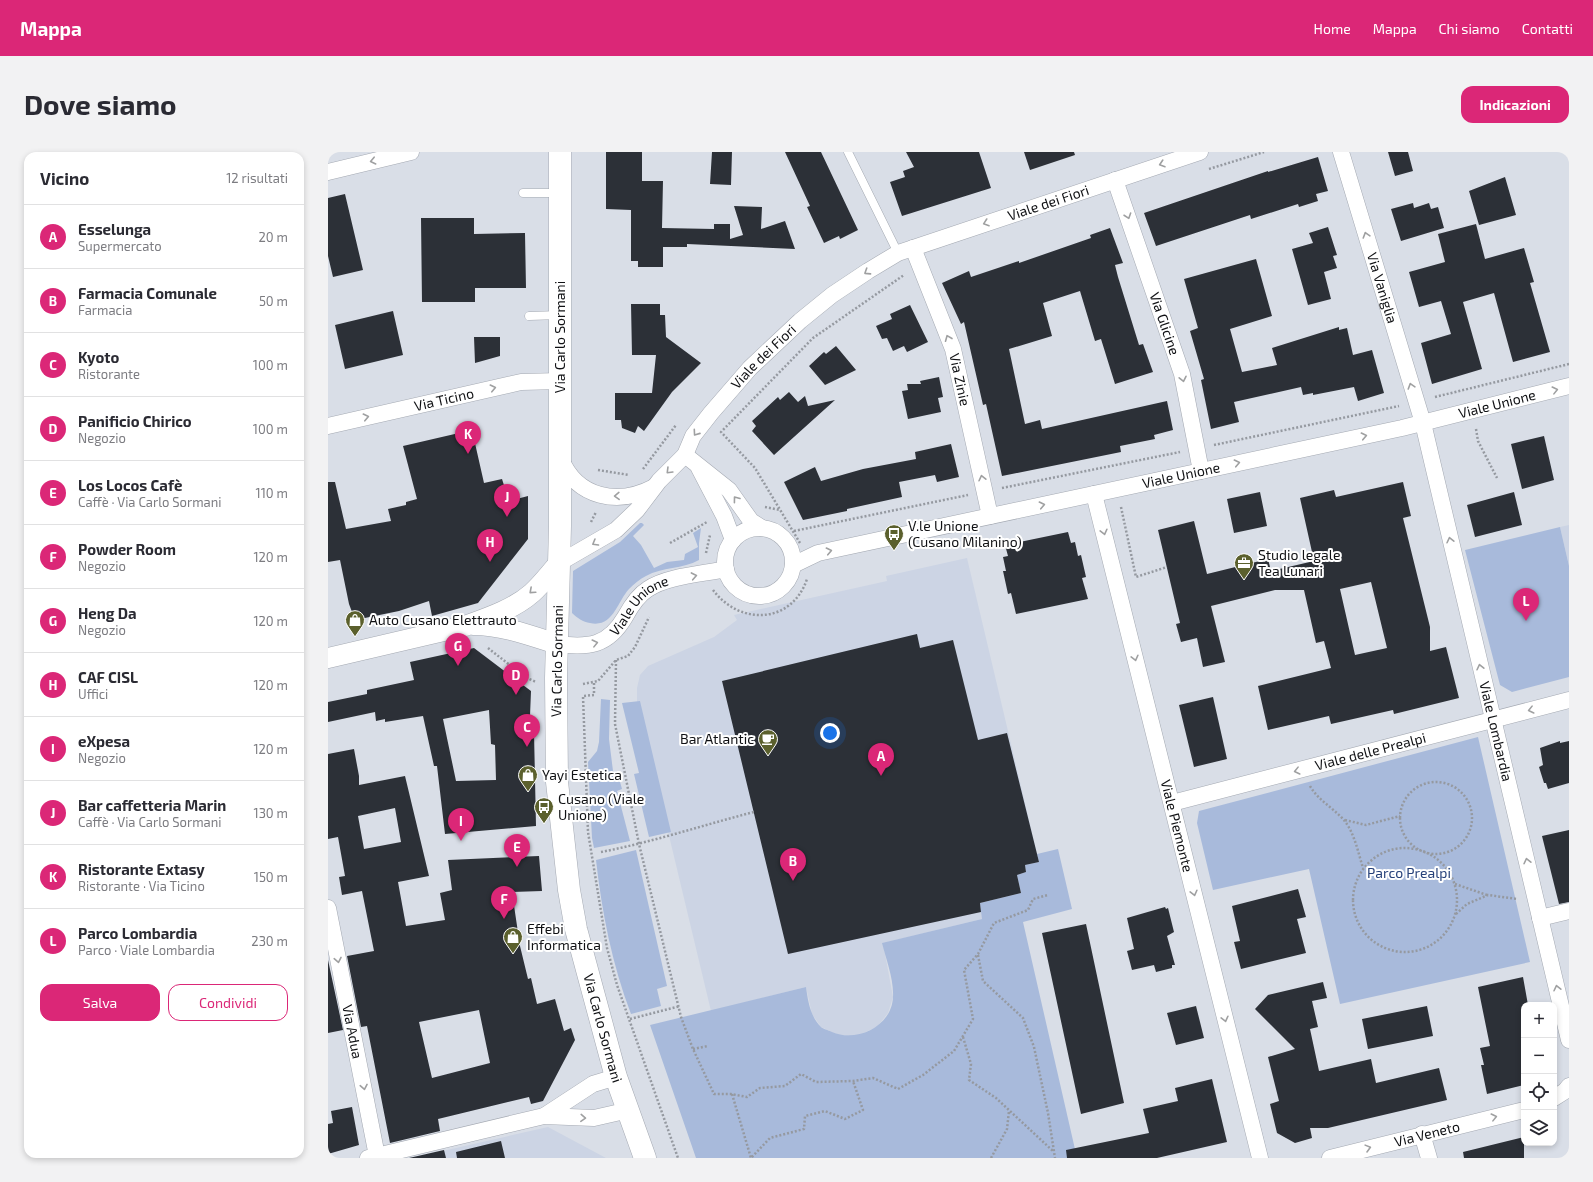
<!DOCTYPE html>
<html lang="it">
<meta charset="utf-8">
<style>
body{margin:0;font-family:"Exo 2",sans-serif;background:#f2f2f3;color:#2b2b33}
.controls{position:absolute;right:12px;bottom:12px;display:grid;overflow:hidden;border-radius:8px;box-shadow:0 2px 6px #0003}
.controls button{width:36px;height:36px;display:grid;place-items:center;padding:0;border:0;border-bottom:1px solid #e1e1e2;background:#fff;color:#2b2b33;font:20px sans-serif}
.you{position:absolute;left:502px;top:581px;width:14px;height:14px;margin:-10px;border:3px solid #fff;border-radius:50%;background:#1a73e8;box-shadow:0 0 0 6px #1a73e833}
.badge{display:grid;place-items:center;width:26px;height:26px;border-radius:50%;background:#db2777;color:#fff;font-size:13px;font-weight:700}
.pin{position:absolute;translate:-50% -33px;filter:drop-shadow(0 1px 2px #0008)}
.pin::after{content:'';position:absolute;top:21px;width:14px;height:12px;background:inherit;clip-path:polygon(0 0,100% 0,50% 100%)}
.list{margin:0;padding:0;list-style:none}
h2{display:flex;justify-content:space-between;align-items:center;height:52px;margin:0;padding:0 16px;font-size:17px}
h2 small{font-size:13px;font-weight:400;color:#7c7c81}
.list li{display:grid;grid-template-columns:26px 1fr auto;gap:12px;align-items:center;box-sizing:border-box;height:64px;padding:0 16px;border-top:1px solid #e1e1e2}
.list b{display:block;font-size:15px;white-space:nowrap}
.list p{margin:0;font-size:13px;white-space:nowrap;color:#7c7c81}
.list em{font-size:13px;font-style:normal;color:#7c7c81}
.actions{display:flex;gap:8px;padding:12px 16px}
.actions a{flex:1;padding:9px 0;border:1px solid #db2777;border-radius:12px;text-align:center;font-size:14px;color:#db2777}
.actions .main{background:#db2777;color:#fff}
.icon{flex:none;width:22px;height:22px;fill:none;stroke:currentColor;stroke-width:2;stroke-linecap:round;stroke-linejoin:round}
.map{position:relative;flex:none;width:1241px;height:1006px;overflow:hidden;border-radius:12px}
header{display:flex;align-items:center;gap:24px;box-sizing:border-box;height:56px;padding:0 20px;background:#db2777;color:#fff}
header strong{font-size:19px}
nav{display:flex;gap:22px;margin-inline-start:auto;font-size:14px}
.intro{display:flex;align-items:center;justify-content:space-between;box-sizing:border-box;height:96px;padding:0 24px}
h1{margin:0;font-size:28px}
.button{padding:10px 18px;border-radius:12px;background:#db2777;color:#fff;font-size:14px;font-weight:700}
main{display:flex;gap:24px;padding:0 24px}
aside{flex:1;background:#fff;border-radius:12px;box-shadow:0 2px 6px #0003}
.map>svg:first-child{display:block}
</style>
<header>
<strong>Mappa</strong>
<nav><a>Home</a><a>Mappa</a><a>Chi siamo</a><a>Contatti</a></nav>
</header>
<div class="intro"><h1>Dove siamo</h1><a class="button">Indicazioni</a></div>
<main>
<aside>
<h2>Vicino<small>12 risultati</small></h2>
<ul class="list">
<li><span class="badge">A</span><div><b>Esselunga</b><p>Supermercato</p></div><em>20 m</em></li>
<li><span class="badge">B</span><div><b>Farmacia Comunale</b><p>Farmacia</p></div><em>50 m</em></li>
<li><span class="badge">C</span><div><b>Kyoto</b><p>Ristorante</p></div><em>100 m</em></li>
<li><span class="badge">D</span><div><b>Panificio Chirico</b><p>Negozio</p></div><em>100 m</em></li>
<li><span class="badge">E</span><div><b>Los Locos Cafè</b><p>Caffè · Via Carlo Sormani</p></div><em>110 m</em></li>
<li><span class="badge">F</span><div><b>Powder Room</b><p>Negozio</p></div><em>120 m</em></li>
<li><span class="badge">G</span><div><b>Heng Da</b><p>Negozio</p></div><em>120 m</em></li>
<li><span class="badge">H</span><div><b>CAF CISL</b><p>Uffici</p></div><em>120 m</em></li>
<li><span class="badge">I</span><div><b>eXpesa</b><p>Negozio</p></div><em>120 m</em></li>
<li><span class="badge">J</span><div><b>Bar caffetteria Marin</b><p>Caffè · Via Carlo Sormani</p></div><em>130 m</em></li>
<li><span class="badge">K</span><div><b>Ristorante Extasy</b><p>Ristorante · Via Ticino</p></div><em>150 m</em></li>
<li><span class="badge">L</span><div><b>Parco Lombardia</b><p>Parco · Viale Lombardia</p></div><em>230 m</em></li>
</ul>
<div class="actions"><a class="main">Salva</a><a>Condividi</a></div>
</aside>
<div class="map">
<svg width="1241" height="1006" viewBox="0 0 1241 1006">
<rect width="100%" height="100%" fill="#d9dee7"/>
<!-- built -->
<path fill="#ccd4e4" d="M1241,373V414L1232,375Z
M639,406L711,710L698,720L693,741L654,767L555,791L565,845L560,861L549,875L531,883H510L493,875L484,862L478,835L383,859L309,550V536L312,523L320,514L386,485L409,468L406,463L559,429L558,424Z
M220,975L278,1006H84Z"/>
<!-- green -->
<path fill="#a8badb" d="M312,371H314L316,373L305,384L313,393L326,416L339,410L356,408L357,402L370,395L365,381L373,376L371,391V408C355,417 334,415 318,424C312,427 306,432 301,437C289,450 285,476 262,471C255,470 249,466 244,461L245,419L292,390Z
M1232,375L1241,414V525L1184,540L1172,533L1137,398Z
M273,547L282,548L281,587L285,619H289L294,637L289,639L302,689L266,696L264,686L260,610L269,599L271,590Z
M312,549L343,680L321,685L306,622L311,621L294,551Z
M1150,585L1202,810L1012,852L981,717L885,738L869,671L871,659Z
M730,697L744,757L695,770L749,1006H368L322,873L478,835C480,849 482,864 493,875C495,877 500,878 504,880C529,891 564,874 565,845C566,827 558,807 554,791L654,767L652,751L693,741L689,723L698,720L697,713L711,710L709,702Z
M308,698L339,834L329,837L333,854L303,862C284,812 274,761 268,708Z"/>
<!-- building -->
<path fill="#2c3037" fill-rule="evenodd" d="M278,0H314V29H335L334,76L386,77V72H402V87L415,83L406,54L434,55L433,77L457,69L467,97L359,92V95H335V115H310V109H303V58L278,57Z
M384,0H404L403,33L382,32Z
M457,0H493L530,78L512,87L511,84L496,91L479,55L482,54Z
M578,0H651L663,36L574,64L562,30L577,25L575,19L586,15Z
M696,0H746L747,3L702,18Z
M1060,0H1080L1085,19L1067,24Z
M990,5L1000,39L988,42L990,49L971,55L970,52L923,67L922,63L828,94L816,61L940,19V20Z
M1177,25L1188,63L1151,73L1141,39Z
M17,42L35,118L5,125L0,104V46Z
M1085,51L1086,56L1101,51L1103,57L1110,55L1116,76L1073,89L1063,57Z
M93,66H146V82L197,81L198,136H147V150H94Z
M1148,72L1157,107L1196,96L1206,130L1202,131L1222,200L1185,210L1166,141L1135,150L1154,217L1104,232L1093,191L1123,182L1113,149L1091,155L1081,120L1117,110L1110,82Z
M1000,75L1009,103L1005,104L1009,116L996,120L1003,147L980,153L964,97L985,91L981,81Z
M782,76L795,111L787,113L790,125L811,193L815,192L825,220L787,232L773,187L767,189L752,139L715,151L724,184L681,197L697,272L712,268L714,277L839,249L845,278L826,283L827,287L792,294L793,300L674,324L658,252L655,253L636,170L633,172L614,131L641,119L643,125L691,109V111L763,86L762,83Z
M928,107L944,164L902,177L914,220L949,213L944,196L1011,175V178L1019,176L1025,203L1044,198L1056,241L1030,249L1026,235L985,243V241L975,243L973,235L906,250L911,270L883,277L873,228L876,227L862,179L870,176L856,127Z
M303,152H332V163H337L338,185L373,211L344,240L316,279L310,274L307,281L294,276L293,268H287V241H324L328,203H304Z
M582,153L600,190L579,200L576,194L565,199L559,186L554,187L548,174L564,167L562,162Z
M65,159L75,203L17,217L7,173Z
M146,185H172V204L147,211Z
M508,194L528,218L497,233L481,214L496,200L498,202Z
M611,225L615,245L610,246L613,260L580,267L574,239L580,238L579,232H593L592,229Z
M461,240L470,250L477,244L480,254L507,248L446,303L424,279L428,274L424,269L450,245L452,248Z
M144,278L156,331L174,327L181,349L200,344V387L150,451L104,464L101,449L71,459L27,468L21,452L12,408L0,410V330H7L18,377L63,369L60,357L78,353V350L89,347L75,294Z
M1216,284L1226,328L1194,337L1183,292Z
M623,292L631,325L609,330L607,323L571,330L574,345L519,357V359L475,368L456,330L487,315L493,329L535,317L588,307L587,300Z
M1075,330L1083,364L1075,366L1102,475V499L1118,495L1131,546L1066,562L1065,558L1003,572L1001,564L940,578L930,534L1003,516L996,489L988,491L976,438H947L883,454L897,510L875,515L869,486L853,490L848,472L852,471L830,378L866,369L879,422L940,407L943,419L986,409L972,346L1006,338L1008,345ZM1043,430L1059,496L1027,503L1012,437Z
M932,340L939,374L906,381L899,347Z
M1186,340L1194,373L1147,385L1139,353Z
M740,380L743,391L747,390L750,404L753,403L758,425L754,426L760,447L688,462L683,441L680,442L675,419H678L675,405L680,404L677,393Z
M589,482L592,496L625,488L650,588L679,581L711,710L697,713L698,720L689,723L693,741L652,751L653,760L460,802L394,529Z
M146,496L203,539L202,564H205L203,579L206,580L208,674L117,682L109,614H106L95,564L57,570V567L48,569L47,560L0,570V550L39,542V538L86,528L82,510ZM161,558L163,592L167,593L168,628L128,629L115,567Z
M885,545L899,607L866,615L851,553Z
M1232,589V591L1241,589V631L1220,637L1218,631H1216L1211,615L1215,613L1212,596Z
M26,597L31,624V633L77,624L101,724L70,730L78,774L117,768L112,741L124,738L120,708L211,704L214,739L184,740L192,794L200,827L203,826L209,852L227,847L236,879L243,876L247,888L215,949L203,952L201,945L110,967L112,979L62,991L39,874L33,875L19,804L46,799L34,739L14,743L11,725L17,724L10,685L0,687V602ZM67,656L73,690L36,697L30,664ZM151,858L162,911L104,926L91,870Z
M1241,678V750L1231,752L1214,684Z
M970,737L978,765L969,767L978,801L913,817L906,790L912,789L904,754Z
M837,755L838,757L840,756L846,780L839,784L847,813H844V816L828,820L826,813L804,818L799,799L806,797L799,766Z
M758,772L796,951L753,962L714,781Z
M0,808L15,878L0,881Z
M1195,825L1200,853H1196V933L1159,942L1153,913H1156L1152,896L1162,894L1150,835Z
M995,830L999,846L984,849L990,875L982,877L991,919L1043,907L1048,931L1111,916L1119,948L1000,976H982L984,986L967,991L949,981L942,952L951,949L940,905L967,897L927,857L940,843Z
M868,854L876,886L848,893L839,861Z
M1099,854L1105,884L1040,897L1034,867Z
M884,927L899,990L829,1006H739L738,998L821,981L815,957L850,949L847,936Z
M24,955L31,993L0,1002V972L5,971L3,959Z
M1196,985V1006H1136L1135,1000Z
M173,989L177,1006H129L128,1000Z
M116,998L118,1006H81Z"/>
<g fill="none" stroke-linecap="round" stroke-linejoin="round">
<defs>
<path id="service" d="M520,0L570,101
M195,41H232
M201,164L232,163"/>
<g id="minor">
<path id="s1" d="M1013,0L1095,271L1241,888"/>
<path d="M0,20L83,0"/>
<path id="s2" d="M787,28L854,222L873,319"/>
<path id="s3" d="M585,96L625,197L662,364"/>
<path id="s4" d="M0,274L193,230L232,229"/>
<path d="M357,303L401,338L423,369L434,376"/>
<path d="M233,307C249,346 290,354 326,335"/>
<path d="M371,316L396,364L405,388"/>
<path id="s5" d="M766,342L932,1006"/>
<circle cx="431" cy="410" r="34"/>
<path id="s6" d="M231,411L288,378L309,358L331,329L357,303L365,284L383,261L422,216L472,169L504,143L540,119L570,101L585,96L872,0"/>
<path id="s7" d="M465,413L490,401L1074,276L1241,234"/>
<path id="s8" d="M229,492C261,496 280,494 297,465C303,454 310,443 320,437C339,424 375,422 398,417"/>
<path id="s9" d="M844,651L1241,548"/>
<path id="s10" d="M0,756L49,1004"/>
<path d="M1212,766L1241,759"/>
<path d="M1226,946L1237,939L1241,934"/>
<path d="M216,964L265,932L288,925"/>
<path d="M1094,982L1101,1006"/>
<path d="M40,1006L216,964L266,966L301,958"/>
<path id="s11" d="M1002,1006L1196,958"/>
</g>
<path id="tertiary" d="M145,473C174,473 201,483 229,492
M0,506L137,474C159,466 186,457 204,441C214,432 222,421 231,411"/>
<g id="secondary">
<path id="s12" d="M232,0V374L228,526L229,630L241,738L248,777L288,925L317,1006"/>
</g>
</defs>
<!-- service casing -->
<use href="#service" stroke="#a4a9b2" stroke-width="9"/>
<!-- minor casing -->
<use href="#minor" stroke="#a4a9b2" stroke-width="17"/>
<!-- tertiary casing -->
<use href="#tertiary" stroke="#a4a9b2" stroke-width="21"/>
<!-- secondary casing -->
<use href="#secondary" stroke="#a4a9b2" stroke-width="23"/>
<!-- path -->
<path stroke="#9599a0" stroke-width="2.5" stroke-dasharray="2 2" stroke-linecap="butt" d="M881,17L936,0
M1107,245L1241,212
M1148,277L1150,289L1169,326
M886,293L1071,254
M315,317L348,273
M270,318L301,323
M674,336L852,300
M437,355L452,358
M793,355L808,425L839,415
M263,370L268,360
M466,379L640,343
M342,391L379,370
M472,391L427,316L393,280L485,186L576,123
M378,401L382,383
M385,438C412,474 464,472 479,427
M160,496L197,525L208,530
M288,508L287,572L311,692L353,865L365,897L386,942H403L419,945L432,936L457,934L473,922L488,930L525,929L545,926L570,937L595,923L626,899L645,867L636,818L650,802L666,771L700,758L705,747L720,743
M266,531V543L255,544L260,680L279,796L289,833L350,1006
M255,532L270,529L288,508L300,504L307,495L321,465
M1072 666a36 36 0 1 1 72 0a36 36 0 1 1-72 0Z
M982,634C990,648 1004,655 1015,667C1026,679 1030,700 1035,716
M1017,668L1038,673L1072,664
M1025 748a52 52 0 1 1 104 0a52 52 0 1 1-104 0Z
M273,700C325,690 375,673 426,660
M1127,732L1159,743
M1128,762L1139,752L1160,743L1189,747
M650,803L655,829L695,866L706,895L720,961L727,1006
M302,867L352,854
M635,885L643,912L641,928L668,946L726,1000
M365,897L380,894
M404,942L423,1006L442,986L476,977L477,964L497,959L517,967L535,958L525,929
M663,1006L679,977L681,959"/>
<!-- service -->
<use href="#service" stroke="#fff" stroke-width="8"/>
<!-- minor -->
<use href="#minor" stroke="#fff" stroke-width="16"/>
<!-- tertiary -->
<use href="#tertiary" stroke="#fff" stroke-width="20"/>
<!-- secondary -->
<use href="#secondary" stroke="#fff" stroke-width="22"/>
</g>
<!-- one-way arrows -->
<defs><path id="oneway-chevron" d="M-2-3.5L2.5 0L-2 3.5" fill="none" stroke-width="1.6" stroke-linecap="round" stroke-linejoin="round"/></defs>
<g stroke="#9fa0a1">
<use href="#oneway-chevron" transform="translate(45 9) rotate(167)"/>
<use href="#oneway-chevron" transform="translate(834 12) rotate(162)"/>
<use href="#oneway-chevron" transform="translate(800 64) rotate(71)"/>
<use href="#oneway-chevron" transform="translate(658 71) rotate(161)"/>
<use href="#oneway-chevron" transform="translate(1038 83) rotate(-107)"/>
<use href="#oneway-chevron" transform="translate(539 120) rotate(147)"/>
<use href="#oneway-chevron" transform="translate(620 186) rotate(-112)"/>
<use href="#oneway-chevron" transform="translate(855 227) rotate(78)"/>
<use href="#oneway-chevron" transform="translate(1083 234) rotate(-107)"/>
<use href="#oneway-chevron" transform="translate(165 236) rotate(-13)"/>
<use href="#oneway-chevron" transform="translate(1227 238) rotate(-14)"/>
<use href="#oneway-chevron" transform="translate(38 265) rotate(-13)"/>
<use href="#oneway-chevron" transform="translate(368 281) rotate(125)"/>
<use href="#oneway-chevron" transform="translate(1036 284) rotate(-12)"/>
<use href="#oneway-chevron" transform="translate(909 311) rotate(-12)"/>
<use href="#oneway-chevron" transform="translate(341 319) rotate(135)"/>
<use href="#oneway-chevron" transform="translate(654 326) rotate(-103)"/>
<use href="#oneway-chevron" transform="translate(289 344) rotate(178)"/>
<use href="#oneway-chevron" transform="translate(408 347) rotate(-127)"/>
<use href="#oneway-chevron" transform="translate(714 353) rotate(-12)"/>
<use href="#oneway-chevron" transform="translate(776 380) rotate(76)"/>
<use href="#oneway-chevron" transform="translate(1122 388) rotate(-103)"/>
<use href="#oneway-chevron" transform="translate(267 391) rotate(150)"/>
<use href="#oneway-chevron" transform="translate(501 399) rotate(-12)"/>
<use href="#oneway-chevron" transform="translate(366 424) rotate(-11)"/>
<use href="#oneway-chevron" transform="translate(204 439) rotate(138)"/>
<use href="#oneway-chevron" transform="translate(267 491) rotate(-14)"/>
<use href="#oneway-chevron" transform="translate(807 506) rotate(76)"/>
<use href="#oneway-chevron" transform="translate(1152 515) rotate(-103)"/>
<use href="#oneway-chevron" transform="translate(1203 558) rotate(166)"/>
<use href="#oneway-chevron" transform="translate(969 619) rotate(166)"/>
<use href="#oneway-chevron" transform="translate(1199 709) rotate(-103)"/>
<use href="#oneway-chevron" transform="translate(866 741) rotate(76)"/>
<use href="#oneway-chevron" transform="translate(10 808) rotate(79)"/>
<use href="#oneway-chevron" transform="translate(1229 836) rotate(-103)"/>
<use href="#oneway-chevron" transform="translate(897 867) rotate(76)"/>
<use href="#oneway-chevron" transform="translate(36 935) rotate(79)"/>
<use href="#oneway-chevron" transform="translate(1166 965) rotate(-14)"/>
<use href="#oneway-chevron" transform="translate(255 966) rotate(3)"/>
<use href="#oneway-chevron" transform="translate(1040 996) rotate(-15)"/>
</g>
<!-- icons -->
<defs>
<symbol id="bus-pin" viewBox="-11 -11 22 30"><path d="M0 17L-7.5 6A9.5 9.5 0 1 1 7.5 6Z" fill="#5b602d" stroke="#fff"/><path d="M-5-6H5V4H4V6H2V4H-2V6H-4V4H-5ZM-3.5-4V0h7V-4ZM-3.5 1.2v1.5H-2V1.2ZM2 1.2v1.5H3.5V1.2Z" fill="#fff"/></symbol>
<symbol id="office-pin" viewBox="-11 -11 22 30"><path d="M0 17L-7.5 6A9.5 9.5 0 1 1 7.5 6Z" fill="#5b602d" stroke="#fff"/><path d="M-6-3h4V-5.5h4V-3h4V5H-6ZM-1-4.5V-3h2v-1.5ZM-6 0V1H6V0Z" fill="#fff"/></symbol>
<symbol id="shop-pin" viewBox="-11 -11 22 30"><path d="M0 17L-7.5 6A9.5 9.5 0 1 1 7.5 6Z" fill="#5b602d" stroke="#fff"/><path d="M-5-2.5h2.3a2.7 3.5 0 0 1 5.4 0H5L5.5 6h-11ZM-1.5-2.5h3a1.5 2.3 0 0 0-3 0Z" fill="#fff"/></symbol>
<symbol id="cafe-pin" viewBox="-11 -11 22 30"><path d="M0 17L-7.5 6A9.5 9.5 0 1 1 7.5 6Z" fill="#5b602d" stroke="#fff"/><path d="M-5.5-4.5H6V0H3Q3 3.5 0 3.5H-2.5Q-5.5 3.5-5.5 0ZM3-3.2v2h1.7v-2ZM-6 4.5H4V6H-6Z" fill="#fff"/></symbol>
</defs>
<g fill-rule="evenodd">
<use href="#bus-pin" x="555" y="371" width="22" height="30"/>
<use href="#office-pin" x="905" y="400" width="22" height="30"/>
<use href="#shop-pin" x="16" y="457" width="22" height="30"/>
<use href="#cafe-pin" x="429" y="576" width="22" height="30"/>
<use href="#shop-pin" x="189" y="612" width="22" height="30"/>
<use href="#bus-pin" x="205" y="644" width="22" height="30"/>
<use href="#shop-pin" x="174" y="774" width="22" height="30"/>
</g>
<g text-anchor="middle" stroke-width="4" stroke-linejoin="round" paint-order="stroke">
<!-- street labels -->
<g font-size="14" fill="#101114" stroke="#fff">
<text dy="5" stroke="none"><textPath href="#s6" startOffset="624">Viale dei Fiori</textPath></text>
<text dy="5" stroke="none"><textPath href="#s1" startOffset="142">Via Vaniglia</textPath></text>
<text dy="5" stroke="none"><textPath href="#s2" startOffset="152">Via Glicine</textPath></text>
<text transform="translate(232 185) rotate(-90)" y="5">Via Carlo Sormani</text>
<text dy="5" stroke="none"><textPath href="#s6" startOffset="295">Viale dei Fiori</textPath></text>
<text dy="5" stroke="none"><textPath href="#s3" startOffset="140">Via Zinie</textPath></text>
<text dy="5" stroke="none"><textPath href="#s4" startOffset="119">Via Ticino</textPath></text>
<text dy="5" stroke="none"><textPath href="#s7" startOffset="723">Viale Unione</textPath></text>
<text dy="5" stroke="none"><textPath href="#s7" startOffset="399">Viale Unione</textPath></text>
<text dy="5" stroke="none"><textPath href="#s8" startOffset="98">Viale Unione</textPath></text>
<text transform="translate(229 509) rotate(-89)" y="5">Via Carlo Sormani</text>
<text dy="5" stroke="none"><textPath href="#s1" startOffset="600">Viale Lombardia</textPath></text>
<text dy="5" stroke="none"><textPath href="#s9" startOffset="205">Viale delle Prealpi</textPath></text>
<text dy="5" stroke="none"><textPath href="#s5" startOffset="342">Viale Piemonte</textPath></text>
<text dy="5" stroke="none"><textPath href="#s12" startOffset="881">Via Carlo Sormani</textPath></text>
<text dy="5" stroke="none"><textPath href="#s10" startOffset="126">Via Adua</textPath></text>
<text dy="5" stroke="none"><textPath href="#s11" startOffset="100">Via Veneto</textPath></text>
</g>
<!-- poi labels -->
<g font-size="14" fill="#101114" stroke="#fff" text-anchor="start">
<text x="580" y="379">V.le Unione<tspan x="580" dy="16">(Cusano Milanino)</tspan></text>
<text x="930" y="408">Studio legale<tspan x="930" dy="16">Tea Lunari</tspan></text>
<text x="41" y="473">Auto Cusano Elettrauto</text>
<text x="426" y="592" text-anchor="end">Bar Atlantic</text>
<text x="214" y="628">Yayi Estetica</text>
<text x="230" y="652">Cusano (Viale<tspan x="230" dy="16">Unione)</tspan></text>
<text x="199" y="782">Effebi<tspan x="199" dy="16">Informatica</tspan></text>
</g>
<!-- park labels -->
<g font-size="14" fill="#26417a" stroke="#fff">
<text x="1081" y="726">Parco Prealpi</text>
</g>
</g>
</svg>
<div class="controls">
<button>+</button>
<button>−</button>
<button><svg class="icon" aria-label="locate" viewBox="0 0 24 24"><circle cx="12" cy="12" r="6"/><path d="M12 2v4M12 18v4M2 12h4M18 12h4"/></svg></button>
<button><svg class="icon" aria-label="layers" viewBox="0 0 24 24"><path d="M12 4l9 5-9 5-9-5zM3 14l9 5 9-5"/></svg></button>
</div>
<div class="you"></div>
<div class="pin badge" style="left:553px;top:624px">A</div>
<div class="pin badge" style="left:465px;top:729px">B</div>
<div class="pin badge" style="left:199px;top:595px">C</div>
<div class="pin badge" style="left:188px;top:543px">D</div>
<div class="pin badge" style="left:189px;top:715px">E</div>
<div class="pin badge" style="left:176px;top:767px">F</div>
<div class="pin badge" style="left:130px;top:514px">G</div>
<div class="pin badge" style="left:162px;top:410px">H</div>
<div class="pin badge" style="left:133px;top:689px">I</div>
<div class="pin badge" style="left:179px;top:365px">J</div>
<div class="pin badge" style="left:140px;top:302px">K</div>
<div class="pin badge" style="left:1198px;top:469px">L</div>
</div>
</main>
